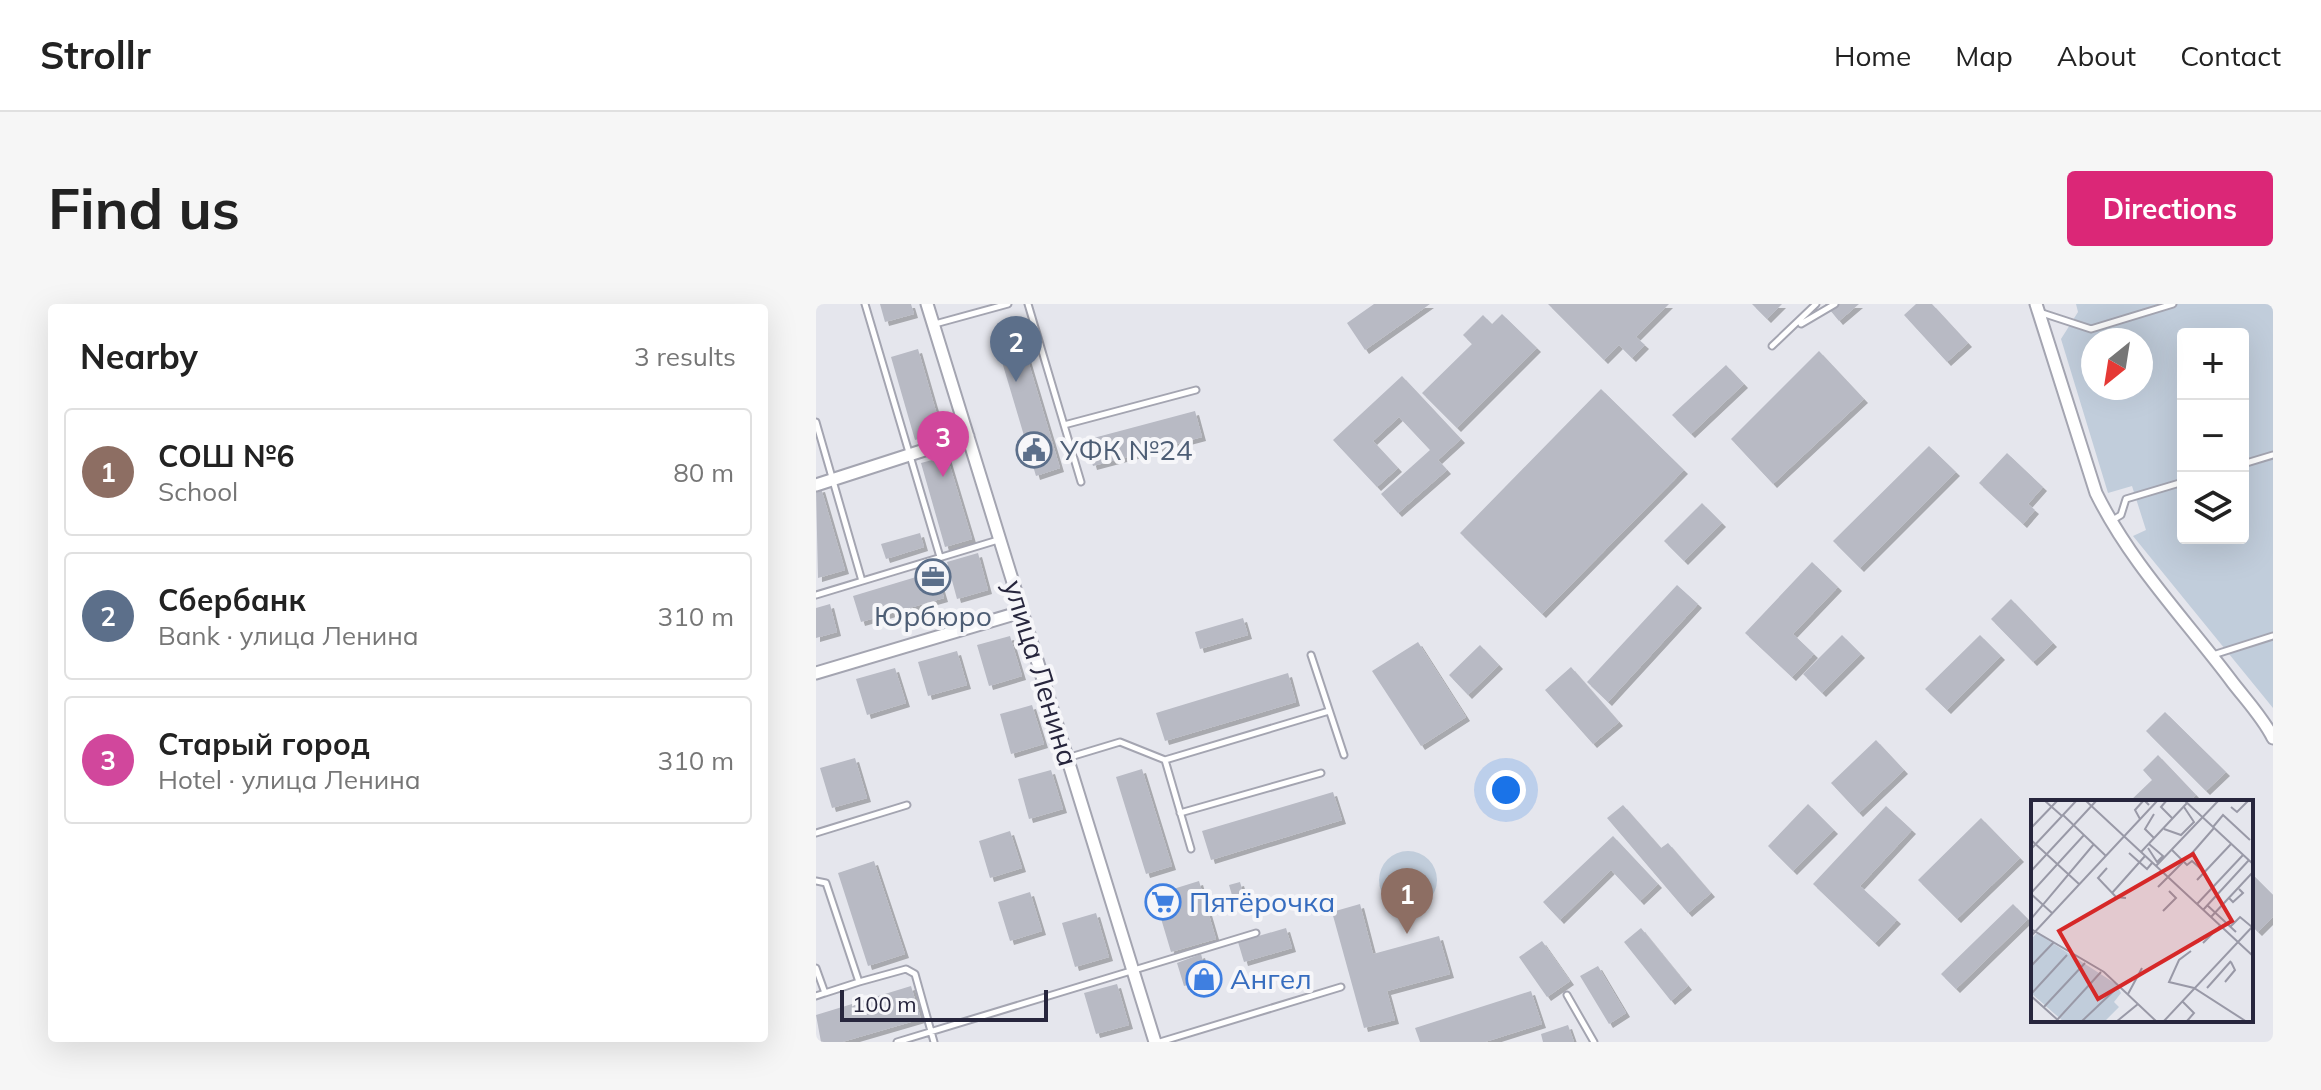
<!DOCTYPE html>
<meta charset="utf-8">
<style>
body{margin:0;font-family:Mulish,sans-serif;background:#f6f6f6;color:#222}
.controls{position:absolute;right:24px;top:24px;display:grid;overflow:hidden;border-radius:8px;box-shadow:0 8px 32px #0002}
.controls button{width:72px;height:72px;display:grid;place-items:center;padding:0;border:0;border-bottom:2px solid #e0e0e0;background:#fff;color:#222;font:40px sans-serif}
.compass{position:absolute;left:1265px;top:24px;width:72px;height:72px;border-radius:50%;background:#fff;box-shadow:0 8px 32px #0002;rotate:210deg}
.scale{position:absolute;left:24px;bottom:20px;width:208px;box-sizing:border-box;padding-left:8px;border:4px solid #27263d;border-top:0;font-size:22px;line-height:28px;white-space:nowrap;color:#27263d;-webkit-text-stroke:6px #f6f6f9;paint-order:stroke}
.you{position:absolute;left:690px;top:486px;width:28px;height:28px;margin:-20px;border:6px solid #fff;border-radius:50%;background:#1a73e8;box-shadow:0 0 0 12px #1a73e833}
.badge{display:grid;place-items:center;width:52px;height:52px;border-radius:50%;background:#db2777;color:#fff;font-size:26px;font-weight:700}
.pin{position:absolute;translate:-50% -66px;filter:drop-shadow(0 2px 4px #0008)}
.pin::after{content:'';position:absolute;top:42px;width:28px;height:24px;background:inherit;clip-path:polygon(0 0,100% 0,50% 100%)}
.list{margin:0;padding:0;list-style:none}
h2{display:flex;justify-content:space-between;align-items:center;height:104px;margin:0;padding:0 32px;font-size:34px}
h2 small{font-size:26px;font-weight:400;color:#767676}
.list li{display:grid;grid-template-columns:52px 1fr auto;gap:24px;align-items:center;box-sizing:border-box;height:128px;margin:0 16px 16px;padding:0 16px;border:2px solid #e0e0e0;border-radius:8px}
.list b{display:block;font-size:30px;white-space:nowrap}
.list p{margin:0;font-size:26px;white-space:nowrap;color:#767676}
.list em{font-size:26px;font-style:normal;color:#767676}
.icon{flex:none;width:44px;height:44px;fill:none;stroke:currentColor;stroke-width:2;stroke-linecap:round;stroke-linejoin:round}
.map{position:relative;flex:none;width:1457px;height:738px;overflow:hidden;border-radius:8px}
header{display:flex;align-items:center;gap:48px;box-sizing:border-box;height:112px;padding:0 40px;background:#fff;border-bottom:2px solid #e0e0e0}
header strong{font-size:38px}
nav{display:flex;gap:44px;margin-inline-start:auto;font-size:28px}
.intro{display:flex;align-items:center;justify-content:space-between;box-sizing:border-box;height:192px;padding:0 48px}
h1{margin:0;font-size:56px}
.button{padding:20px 36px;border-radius:8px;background:#db2777;color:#fff;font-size:28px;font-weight:700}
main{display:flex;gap:48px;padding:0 48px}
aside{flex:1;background:#fff;border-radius:8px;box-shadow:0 8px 32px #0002}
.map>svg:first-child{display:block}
</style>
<header>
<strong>Strollr</strong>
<nav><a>Home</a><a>Map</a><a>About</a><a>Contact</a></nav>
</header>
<div class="intro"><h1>Find us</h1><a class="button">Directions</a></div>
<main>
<aside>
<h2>Nearby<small>3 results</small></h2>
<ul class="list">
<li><span class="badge" style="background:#8d6e63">1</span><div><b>СОШ №6</b><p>School</p></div><em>80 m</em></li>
<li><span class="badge" style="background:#5c6f8a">2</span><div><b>Сбербанк</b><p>Bank · улица Ленина</p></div><em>310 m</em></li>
<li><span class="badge" style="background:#d1479c">3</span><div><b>Старый город</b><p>Hotel · улица Ленина</p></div><em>310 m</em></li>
</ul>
</aside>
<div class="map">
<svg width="1457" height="738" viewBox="0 0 1457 738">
<defs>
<filter id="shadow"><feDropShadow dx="4" dy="4" stdDeviation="0" flood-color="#0004"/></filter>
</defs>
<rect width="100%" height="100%" fill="#e5e6ed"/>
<!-- green -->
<path fill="#c1cddb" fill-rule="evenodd" d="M1260,0H1457V404L1317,232L1330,226L1316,182L1292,189L1245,35L1262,8ZM1367,30H1427V234H1367ZM1277,36H1325V84H1277Z
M563 576a29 29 0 1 1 58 0a29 29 0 1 1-58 0Z"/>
<!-- building -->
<path fill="#b8bac4" filter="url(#shadow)" d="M64,0H95L98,10L69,18Z
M558,0H614L549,46L531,19Z
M732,0H853L820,33L829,41L816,54L803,41L788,56Z
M936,0H966L951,15Z
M1009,0H1043L1023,17Z
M1100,0H1116L1152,39L1131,58L1088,11Z
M686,10L721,44L641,124L606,89L656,40L647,31L667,11L676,20Z
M202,23L244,164L220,172L178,31Z
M102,45L126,128L99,136L75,53Z
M1003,47L1048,95L957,180L915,135Z
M910,61L928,80L875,130L856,111Z
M586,72L645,135L622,156L631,166L582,209L565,190L614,146L583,113L557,137L582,164L561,183L517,136Z
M785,85L868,166L726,310L644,229Z
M379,107L386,133L277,162L270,136Z
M1113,142L1140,168L1044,264L1017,237Z
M1191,149L1227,183L1212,200L1219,206L1207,220L1163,179Z
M131,152L156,235L129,243L105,159Z
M5,184L29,266L2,274L0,185Z
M886,199L906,219L868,257L848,237Z
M104,229L108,243L70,255L65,240Z
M162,249L172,286L141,295L131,258Z
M996,258L1022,283L977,330L998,350L976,373L929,329Z
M120,267L128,294L45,318L37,292Z
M861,281L882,300L792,398L771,378Z
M1195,295L1237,339L1217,358L1175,315Z
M14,300L21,328L0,334V304Z
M427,314L432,331L384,345L379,328Z
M1026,331L1045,350L1006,389L987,370Z
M1164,331L1185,352L1131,406L1109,385Z
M194,332L206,372L173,382L161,341Z
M602,338L650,413L605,442L556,367Z
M664,341L683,361L652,391L633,371Z
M141,347L151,381L112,392L102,358Z
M755,363L803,418L777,440L729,386Z
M79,364L90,399L51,411L40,375Z
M472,369L480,398L349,437L340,409Z
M216,401L228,440L195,450L184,410Z
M1349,408L1410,468L1390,487L1330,427Z
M1060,436L1088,466L1043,509L1015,479Z
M1342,451L1380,491L1373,498H1313L1336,476L1327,466Z
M39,454L51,494L16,504L4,464Z
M326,465L356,562L330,570L300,473Z
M235,466L247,505L213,515L202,475Z
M517,488L526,516L395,556L386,527Z
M992,500L1018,526L977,567L952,542Z
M807,501L845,544L852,539L895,589L872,609L791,514Z
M1070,502L1096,526L1044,582L1081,616L1059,639L997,580Z
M1165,514L1204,554L1141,615L1102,576Z
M194,527L206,564L174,574L163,537Z
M797,532L842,580L824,597L795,566L744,616L727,598Z
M58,557L89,650L52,662L22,569Z
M1435,569L1457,591V613L1442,628L1435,621L1439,612L1435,607Z
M383,577L400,635L355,648L338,591Z
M424,578L429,595L418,598L413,581Z
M214,588L226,627L194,637L182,598Z
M544,600L557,650L623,632L634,670L571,687L579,716L548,724L516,608Z
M1197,600L1212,615L1140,685L1125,670Z
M280,609L293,653L259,663L246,619Z
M470,624L476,644L428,658L422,638Z
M825,624L872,682L855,697L808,638Z
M726,637L754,677L731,693L703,653Z
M385,650L392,675L368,682L361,659Z
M782,662L810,709L793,720L764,672Z
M301,680L313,721L280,730L268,689Z
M95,682L105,715L26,738H5L0,711Z
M715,687L726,720L669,738H604L599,724Z
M752,721L758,738H727L725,730Z"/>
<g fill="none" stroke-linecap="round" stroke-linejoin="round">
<defs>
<path id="service" d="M49,0L124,253
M212,0L265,178
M1223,8L1275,25L1357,0
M119,20L192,0
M985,20L1019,0
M956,42L1000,0
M0,118L46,277
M248,121L380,86
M1427,160L1457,151
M1295,217L1305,211L1310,195L1367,178
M0,291L182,236
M495,351L528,451
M1397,351L1457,332
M251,454L304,438L349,456
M364,509L505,469
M0,529L91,501
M375,545L349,456L513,407
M0,577L10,579L43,678L90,665L99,670L118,738
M0,664L9,689L0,692
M9,689L43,678
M751,691L778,738
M81,738L440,629
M344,738L525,683"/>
<path id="minor" d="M111,0L339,738
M1220,0L1280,189C1315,260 1370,316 1417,379C1431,397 1447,414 1457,434
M0,181L152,132
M0,369L205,308"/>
</defs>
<!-- service casing -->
<use href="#service" stroke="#a4a5b1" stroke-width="9"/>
<!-- minor casing -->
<use href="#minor" stroke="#a4a5b1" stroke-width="15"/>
<!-- service -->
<use href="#service" stroke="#fff" stroke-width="5"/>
<!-- minor -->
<use href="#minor" stroke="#fff" stroke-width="11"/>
</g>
<!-- icons -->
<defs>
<symbol id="civic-ring" viewBox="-11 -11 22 22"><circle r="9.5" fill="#f6f6f9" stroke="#5c6f8a" stroke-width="1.5"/><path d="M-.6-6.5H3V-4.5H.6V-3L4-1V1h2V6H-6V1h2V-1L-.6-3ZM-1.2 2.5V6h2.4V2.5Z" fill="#5c6f8a"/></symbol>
<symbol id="office-ring" viewBox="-11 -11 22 22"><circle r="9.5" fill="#f6f6f9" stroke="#5c6f8a" stroke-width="1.5"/><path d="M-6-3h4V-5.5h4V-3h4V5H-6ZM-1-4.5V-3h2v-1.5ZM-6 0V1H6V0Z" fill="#5c6f8a"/></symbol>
<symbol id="supermarket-ring" viewBox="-11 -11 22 22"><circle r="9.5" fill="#f6f6f9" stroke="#3f7fe0" stroke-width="1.5"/><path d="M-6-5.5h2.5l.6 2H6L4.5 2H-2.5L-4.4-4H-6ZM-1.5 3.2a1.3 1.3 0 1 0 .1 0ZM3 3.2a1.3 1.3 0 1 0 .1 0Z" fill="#3f7fe0"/></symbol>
<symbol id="shop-ring" viewBox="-11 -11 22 22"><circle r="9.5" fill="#f6f6f9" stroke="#3f7fe0" stroke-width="1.5"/><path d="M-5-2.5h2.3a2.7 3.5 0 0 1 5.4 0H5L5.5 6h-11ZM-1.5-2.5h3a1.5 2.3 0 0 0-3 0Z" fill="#3f7fe0"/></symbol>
</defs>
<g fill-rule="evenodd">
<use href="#civic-ring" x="198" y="126" width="40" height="40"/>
<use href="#office-ring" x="97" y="253" width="40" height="40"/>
<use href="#supermarket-ring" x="327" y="578" width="40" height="40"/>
<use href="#shop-ring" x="368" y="655" width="40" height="40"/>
</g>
<g text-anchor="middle" stroke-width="8" stroke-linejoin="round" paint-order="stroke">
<!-- service labels -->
<g font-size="28" fill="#4e5e75" stroke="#f6f6f9" text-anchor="start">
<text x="244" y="156">УФК №24</text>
<text x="117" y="322" text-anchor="middle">Юрбюро</text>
</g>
<!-- street labels -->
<g font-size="28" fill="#27263d" stroke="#f6f6f9">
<text transform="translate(225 369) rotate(73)" y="10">улица Ленина</text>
</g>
<!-- shop labels -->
<g font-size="28" fill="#366cbe" stroke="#f6f6f9" text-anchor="start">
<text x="373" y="608">Пятёрочка</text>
<text x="414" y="685">Ангел</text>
</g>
</g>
<!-- overview -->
<g transform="translate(1215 496)">
<rect width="222" height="222" fill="#e5e6ed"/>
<path d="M6,133L85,184L90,193L83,202L88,207L73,222H33L0,193V139Z" fill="#c1cddb"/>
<path fill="none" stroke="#9999a7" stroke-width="2" d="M13,0L31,16M54,0L222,156M136,0L130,7L141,18M153,0L222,64M200,7L206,12L218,0M123,14L114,29L123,38M32,15L75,56M109,19L104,10L113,0L118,5M182,27L192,15L219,40M0,28L27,0M133,29L150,35L163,22L153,7M0,40L48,84M117,48L126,62L132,56L118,44M0,49L46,0M141,50L156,65L161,61L170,69L162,52L183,28M110,52L156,3M98,53L116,69L121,63M125,66L188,0M76,68L67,78L85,97L95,98M0,71L66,0M166,80L200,44M127,87L162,52M0,93L53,35M81,93L114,56M0,94L21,113M198,98L202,102L212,93L208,89M166,104L212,55M176,105L205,132M172,110L218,60M132,111L145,98L138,91M180,117L222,72M0,119L63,44M199,127L209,117L221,127M0,129L73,172L126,222M0,136L127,0M172,143L189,126M160,151L148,160L138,182L163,188L216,222M0,166L23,142M194,182L204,170L200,162M176,188L200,161M0,194L36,155M97,194L111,168M0,196L29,222M151,201L163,213L156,221M12,208L54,163M26,220L70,172M50,222L88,186M85,222L107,204M132,222L222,126"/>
<path fill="#d62828" fill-opacity="0.15" stroke="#d62828" stroke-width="4" d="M162,54L201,121L67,199L28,131Z"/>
<rect width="222" height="222" fill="none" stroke="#27263d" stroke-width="4"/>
</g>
</svg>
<div class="controls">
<button>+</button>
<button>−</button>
<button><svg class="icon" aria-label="layers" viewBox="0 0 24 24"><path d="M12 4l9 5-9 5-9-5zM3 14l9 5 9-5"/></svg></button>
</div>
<svg class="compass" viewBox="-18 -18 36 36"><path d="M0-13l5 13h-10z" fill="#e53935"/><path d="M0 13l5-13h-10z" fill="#767676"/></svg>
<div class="scale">100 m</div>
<div class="you"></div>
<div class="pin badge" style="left:591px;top:630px;background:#8d6e63">1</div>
<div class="pin badge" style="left:200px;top:78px;background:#5c6f8a">2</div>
<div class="pin badge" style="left:127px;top:173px;background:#d1479c">3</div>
</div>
</main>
